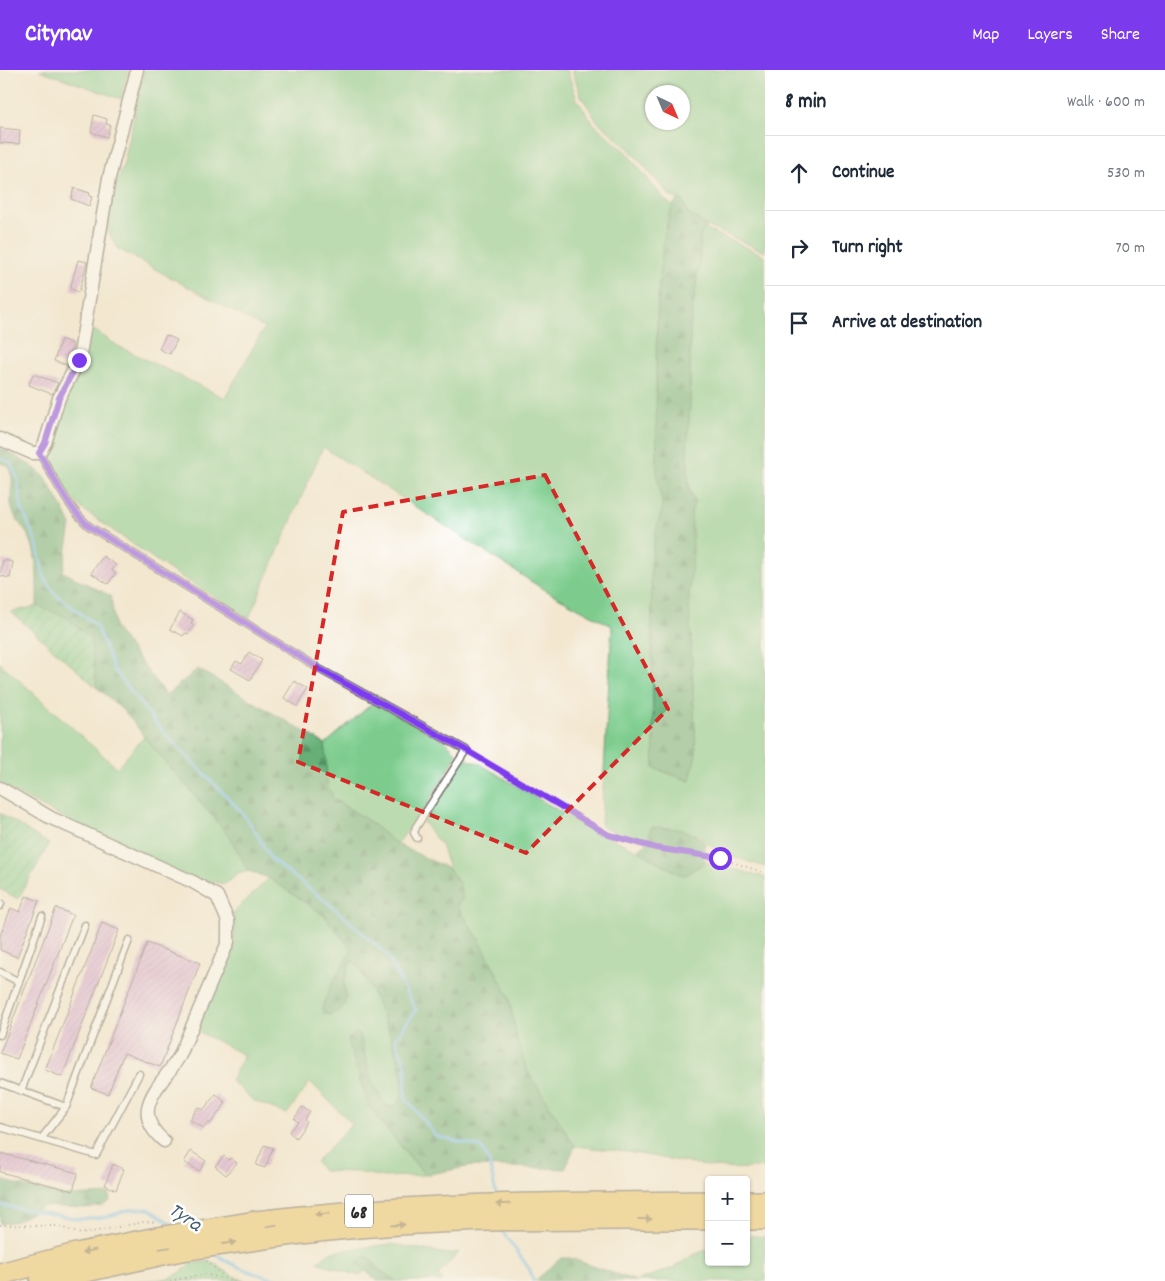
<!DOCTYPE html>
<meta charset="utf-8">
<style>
body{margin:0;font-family:Dekko,sans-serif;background:#f6f6f7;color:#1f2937}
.controls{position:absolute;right:15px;bottom:15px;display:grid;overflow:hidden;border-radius:5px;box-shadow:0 1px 4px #0004}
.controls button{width:45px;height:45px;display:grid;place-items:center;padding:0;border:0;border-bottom:1px solid #e0e1e3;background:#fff;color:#1f2937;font:25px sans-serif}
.compass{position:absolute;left:645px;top:15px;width:45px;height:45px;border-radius:50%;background:#fff;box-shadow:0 1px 4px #0004;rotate:136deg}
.stop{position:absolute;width:15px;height:15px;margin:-11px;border:4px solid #7c3aed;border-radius:50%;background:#fff}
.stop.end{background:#7c3aed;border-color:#fff;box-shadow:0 1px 5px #0008}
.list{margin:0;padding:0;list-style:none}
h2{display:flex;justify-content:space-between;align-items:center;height:65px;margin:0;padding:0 20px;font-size:21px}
h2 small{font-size:16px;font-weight:400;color:#747a83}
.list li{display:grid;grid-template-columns:32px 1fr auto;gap:15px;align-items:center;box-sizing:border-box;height:75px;padding:0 20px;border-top:1px solid #e0e1e3}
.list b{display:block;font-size:19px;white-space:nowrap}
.list em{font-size:16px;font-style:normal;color:#747a83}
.icon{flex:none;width:28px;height:28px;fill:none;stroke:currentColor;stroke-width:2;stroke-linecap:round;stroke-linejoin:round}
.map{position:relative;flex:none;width:765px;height:1211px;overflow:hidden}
header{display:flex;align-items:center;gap:30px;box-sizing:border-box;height:70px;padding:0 25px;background:#7c3aed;color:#fff}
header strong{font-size:24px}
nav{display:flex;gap:28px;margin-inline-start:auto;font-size:18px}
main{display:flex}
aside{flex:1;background:#fff}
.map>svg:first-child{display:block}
</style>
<header>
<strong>Citynav</strong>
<nav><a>Map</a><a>Layers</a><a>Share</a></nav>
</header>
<main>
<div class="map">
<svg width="765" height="1211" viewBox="0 0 765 1211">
<defs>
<pattern id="forest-firs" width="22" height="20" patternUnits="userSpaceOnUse" patternTransform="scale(1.25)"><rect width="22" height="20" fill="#66b078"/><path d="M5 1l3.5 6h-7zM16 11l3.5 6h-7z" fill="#548f63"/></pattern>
<pattern id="garden-furrows" width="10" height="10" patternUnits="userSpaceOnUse" patternTransform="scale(1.25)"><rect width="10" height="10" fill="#7dcc8d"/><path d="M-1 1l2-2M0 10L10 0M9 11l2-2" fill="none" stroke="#6caf7a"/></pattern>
<pattern id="building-hatch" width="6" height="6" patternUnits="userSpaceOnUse" patternTransform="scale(1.25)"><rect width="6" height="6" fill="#d6a3d7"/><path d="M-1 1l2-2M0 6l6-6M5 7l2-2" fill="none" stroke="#ae85af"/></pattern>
</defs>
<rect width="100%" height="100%" fill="#fff"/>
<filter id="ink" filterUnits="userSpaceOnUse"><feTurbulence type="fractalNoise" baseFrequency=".02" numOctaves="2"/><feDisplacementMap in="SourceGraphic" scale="10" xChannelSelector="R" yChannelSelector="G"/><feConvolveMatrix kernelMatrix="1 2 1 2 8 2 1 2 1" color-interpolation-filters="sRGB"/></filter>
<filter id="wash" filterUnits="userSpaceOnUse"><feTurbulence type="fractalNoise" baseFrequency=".0096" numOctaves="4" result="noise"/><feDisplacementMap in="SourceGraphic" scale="20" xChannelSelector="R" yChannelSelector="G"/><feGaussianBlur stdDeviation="1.12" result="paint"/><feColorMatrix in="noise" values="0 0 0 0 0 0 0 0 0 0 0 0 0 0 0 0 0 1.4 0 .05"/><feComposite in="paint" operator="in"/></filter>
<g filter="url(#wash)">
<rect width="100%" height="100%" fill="#f3e7d0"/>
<!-- grass -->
<path fill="#7dcc8d" stroke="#547c5c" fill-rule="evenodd" d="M39,0H128L121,29Z
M144,0H567L577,30L594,54L626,82L664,129L673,136C649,222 658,314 657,401C657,414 662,427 662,439C661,445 658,452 657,458C653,472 652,485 651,499L654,698L689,711L696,684L689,526L693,481L691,441L695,432L689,420L687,380L690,334V259L700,187V165L703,158L765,186V797L718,782L697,764C657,770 638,776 601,756L612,556L543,519L323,377L249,548L170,500L81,438C71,428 53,403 50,390C44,359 72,320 83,292C87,282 89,269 91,258L118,276L225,328L264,258L118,179L108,161V155L113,119L123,97Z
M572,0H765V182L707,156L687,143L679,129L671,127L629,79L597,51L581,26ZM652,22H682V52H652Z
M0,593L117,698L144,667L215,749L231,769L249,800L248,802H239L225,814L215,812L206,814L146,790L0,715Z
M374,632L445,671L456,682L455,688L423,741L397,774L366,749L334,729L327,715L325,674Z
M466,689L480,694L588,758L637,780L679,804L686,805L705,792L765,807V1097C722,1102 693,1093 651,1086C626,1081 600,1079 575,1076L527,1000L517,970L509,927L479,869L457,836L459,813L449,799L441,775L423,752L458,696Z
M269,808L325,846L352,880L331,915L347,929C343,914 345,906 351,891L357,894C372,918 409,998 402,1025C400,1031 397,1034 392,1037L386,1036L371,1010L360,965L377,1048L425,1105L384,1107L357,1102L323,1101L316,1092L352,1054L310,1012L287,1044L254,1031L231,1011L244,985L195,960L232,874L235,862L233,843Z
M746,1165L765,1167V1211H636L673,1198L693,1185L709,1179V1192H746Z
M391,1174L448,1184L459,1182L438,1205L443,1211H396L380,1200L366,1185L357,1194L365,1201L360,1206L317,1192L330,1182Z
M211,1191L231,1205L245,1211H138C162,1209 174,1211 190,1194Z"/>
<!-- forest -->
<path fill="url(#forest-firs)" stroke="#486e52" d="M679,129L683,131L687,143L707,156L700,165V187L690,259V334L687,380L689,420L695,432L691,441L693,481L689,526L696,684L690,711L654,698L651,499C652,485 653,472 657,458C658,452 661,446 662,440C663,427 657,414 657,402C657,365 650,143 679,129Z
M0,377L32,396L45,407L64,440L71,455L63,502L111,526L115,558L166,625L198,599L312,666L325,674L327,715L334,729L366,749L397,774L449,799L459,813L463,828L457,836L479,869L509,927L517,970L527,1000L575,1076L565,1099L472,1096L425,1105L369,1037L347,970L356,963L360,965L371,1010L386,1036L393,1037C397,1034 400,1031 402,1025C409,998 372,918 357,894L351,891C348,899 343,906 344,914C344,932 351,936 329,945L324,943L322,938L331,915L352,880L325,846L269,808L248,801L231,769L215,749L144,667C132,648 115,632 97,618L94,593L66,547L37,536C37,516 38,494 32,474C27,459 12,449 11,433C9,415 17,414 7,395L0,393Z
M651,757C671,758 691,758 705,773V792L686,805L679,804L637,780L648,772Z
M0,1110L65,1126L109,1124L110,1131L101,1136L84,1138L43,1136L17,1151L0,1154Z
M366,1185L380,1200L396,1211H377L357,1194Z
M561,1188H570L636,1211H535Z"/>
<!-- garden -->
<path fill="url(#garden-furrows)" stroke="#547c5c" d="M37,536L66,547L90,568L97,618L11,542Z
M0,743L49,774L18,829L0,819Z"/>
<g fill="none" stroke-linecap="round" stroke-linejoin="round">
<!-- stream -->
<path stroke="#76c0ef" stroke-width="3" d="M0,388L11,393L18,410L21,437L36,471L44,507L54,523L96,555L114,600L162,661L237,737L252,756L271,789L333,837L387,885L416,940L395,969L406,995L405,1027L436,1066L481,1077L489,1092L497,1128
M0,1135L79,1149L106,1147L132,1139H149L176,1157
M501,1159L530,1200L533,1211
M214,1183C237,1199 263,1208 290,1211"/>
</g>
<g id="blocks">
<!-- building -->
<path fill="url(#building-hatch)" d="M94,45L107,49L106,54L110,55L107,67L91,62Z
M0,58L20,60L19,74L0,73Z
M74,118L90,123L89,126L92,127L89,136L71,129Z
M78,190L87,192L79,222L70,219Z
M166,265L177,270L170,284L159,279Z
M61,269L73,274L67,296L54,291Z
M33,304L58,313L52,324L29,315Z
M103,486L116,495L112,501L116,503L108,514L91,503Z
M3,490L13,492L10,508L0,506Z
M180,542L193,550L191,553L194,555L188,564L185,563L183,566L170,559Z
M249,582L262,590L250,610L231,599L236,591L242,594Z
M294,611L308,619L297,636L284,628Z
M26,826L39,831L17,887L0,880V866L11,838L20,842Z
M56,838L73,845L17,989L0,983Z
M102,853L119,860L62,1007L45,1000Z
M147,873L200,893L160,997L124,983L108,1024L91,1018Z
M216,1024L226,1033L210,1054L208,1052L204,1058L190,1050L198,1037L203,1040Z
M302,1037L310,1042L305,1050L307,1052L296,1068L289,1062L298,1052L294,1049Z
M264,1075L273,1078L265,1098L256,1095Z
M191,1081L206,1091L199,1101L184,1092Z
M0,1083L78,1103L73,1121L0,1102Z
M224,1086L228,1090L231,1088L237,1093L226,1105L215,1096Z
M113,1094L124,1099L116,1120L105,1115Z"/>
</g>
</g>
<g filter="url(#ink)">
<use href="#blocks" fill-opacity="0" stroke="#716d65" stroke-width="1"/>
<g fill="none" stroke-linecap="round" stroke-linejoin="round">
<defs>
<path id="lane" d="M39,383C55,408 66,436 89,456L321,600L466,680L416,757L414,763L417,768
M0,836L1,834
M0,902L19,912
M0,965L42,846
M0,1013L66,1037
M21,1021L85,855
M0,1057L96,1085L139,1004
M41,1069L66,1037L129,870"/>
<path id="street" d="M0,369L32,383H39L45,373L59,328L79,290L109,108L137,0
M0,718L51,748L193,812L217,826L228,851V872L180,985C164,1014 126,1039 164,1071"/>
<path id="highway" d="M746,1132H765
M746,1149H765
M256,1152C406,1133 557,1133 709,1132
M279,1166C421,1146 566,1149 709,1149
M0,1204L76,1184L157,1168
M41,1211L181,1180"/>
</defs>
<!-- lane casing -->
<use href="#lane" stroke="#716d65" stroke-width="9"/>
<!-- street casing -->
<use href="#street" stroke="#716d65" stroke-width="15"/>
<!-- highway casing -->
<use href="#highway" stroke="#716d65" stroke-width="24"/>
<!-- path -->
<path stroke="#716d65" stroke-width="2" stroke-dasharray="1 4" stroke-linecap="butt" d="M472,684L609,765L656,778L720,788L765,803
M0,1155L57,1156L81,1164L144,1152H154
M206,1191L225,1207
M170,1211L205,1204L235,1211"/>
<!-- lane -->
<use href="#lane" stroke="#fff" stroke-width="6"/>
<!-- street -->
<use href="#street" stroke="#fff" stroke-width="12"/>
<!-- highway -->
<use href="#highway" stroke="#eec569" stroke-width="21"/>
<defs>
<path id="highway-bridge" d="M157,1168L256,1152
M181,1180L279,1166"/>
</defs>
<!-- highway-bridge casing -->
<use href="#highway-bridge" stroke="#716d65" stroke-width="24" stroke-linecap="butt"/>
<!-- highway-bridge -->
<use href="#highway-bridge" stroke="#eec569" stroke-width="21"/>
</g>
<!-- one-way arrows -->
<defs><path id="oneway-solid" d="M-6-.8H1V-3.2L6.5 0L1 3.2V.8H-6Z" transform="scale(1.25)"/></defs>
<g fill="#8c784a">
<use href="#oneway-solid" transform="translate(503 1134) rotate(179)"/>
<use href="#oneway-solid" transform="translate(322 1144) rotate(174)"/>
<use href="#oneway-solid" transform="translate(645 1149)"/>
<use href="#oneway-solid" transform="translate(398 1155) rotate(-3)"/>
<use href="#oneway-solid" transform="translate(229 1173) rotate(-9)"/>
<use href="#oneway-solid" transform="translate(89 1181) rotate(168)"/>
</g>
</g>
<g fill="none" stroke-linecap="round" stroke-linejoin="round" filter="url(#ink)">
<!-- route -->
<path stroke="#7c3aed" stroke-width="6" d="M79,290L59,328L45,373L39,383C55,408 66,436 89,456L321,600L466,680L609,765L656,778L720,788"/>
</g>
<!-- marked area -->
<path d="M0 0H765V1211H0ZM545,405L668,639L526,783L298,692L343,442Z" fill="#f3e7d0" fill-opacity=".55" fill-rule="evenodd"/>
<path fill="none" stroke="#d62828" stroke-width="4" stroke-dasharray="10 6" stroke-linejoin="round" d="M545,405L668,639L526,783L298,692L343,442Z"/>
<g text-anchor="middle" stroke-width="5" stroke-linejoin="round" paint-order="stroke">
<!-- shield labels -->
<rect fill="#fff" stroke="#6b6b6b" stroke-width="1" x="345" y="1124.5" width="28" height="33" rx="4"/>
<g font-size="19" font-weight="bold" fill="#2b2b2b">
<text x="359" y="1148">68</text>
</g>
<!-- water labels -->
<g font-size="21" font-style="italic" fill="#455f70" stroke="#fff">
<text transform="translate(186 1146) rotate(34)" y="7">Tyra</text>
</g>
</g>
</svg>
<div class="controls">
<button>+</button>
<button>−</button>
</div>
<svg class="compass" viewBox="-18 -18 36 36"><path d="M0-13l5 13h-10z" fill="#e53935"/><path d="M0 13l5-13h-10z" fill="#747a83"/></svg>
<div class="stop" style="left:720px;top:788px"></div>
<div class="stop end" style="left:79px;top:290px"></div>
</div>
<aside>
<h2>8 min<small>Walk · 600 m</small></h2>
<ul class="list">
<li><svg class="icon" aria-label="ahead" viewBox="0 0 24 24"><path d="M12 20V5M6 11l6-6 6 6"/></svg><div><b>Continue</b></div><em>530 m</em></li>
<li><svg class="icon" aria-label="right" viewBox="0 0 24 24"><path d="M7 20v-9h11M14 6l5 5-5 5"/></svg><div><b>Turn right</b></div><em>70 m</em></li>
<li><svg class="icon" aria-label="arrive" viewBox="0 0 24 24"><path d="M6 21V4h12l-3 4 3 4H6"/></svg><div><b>Arrive at destination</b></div></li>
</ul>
</aside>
</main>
